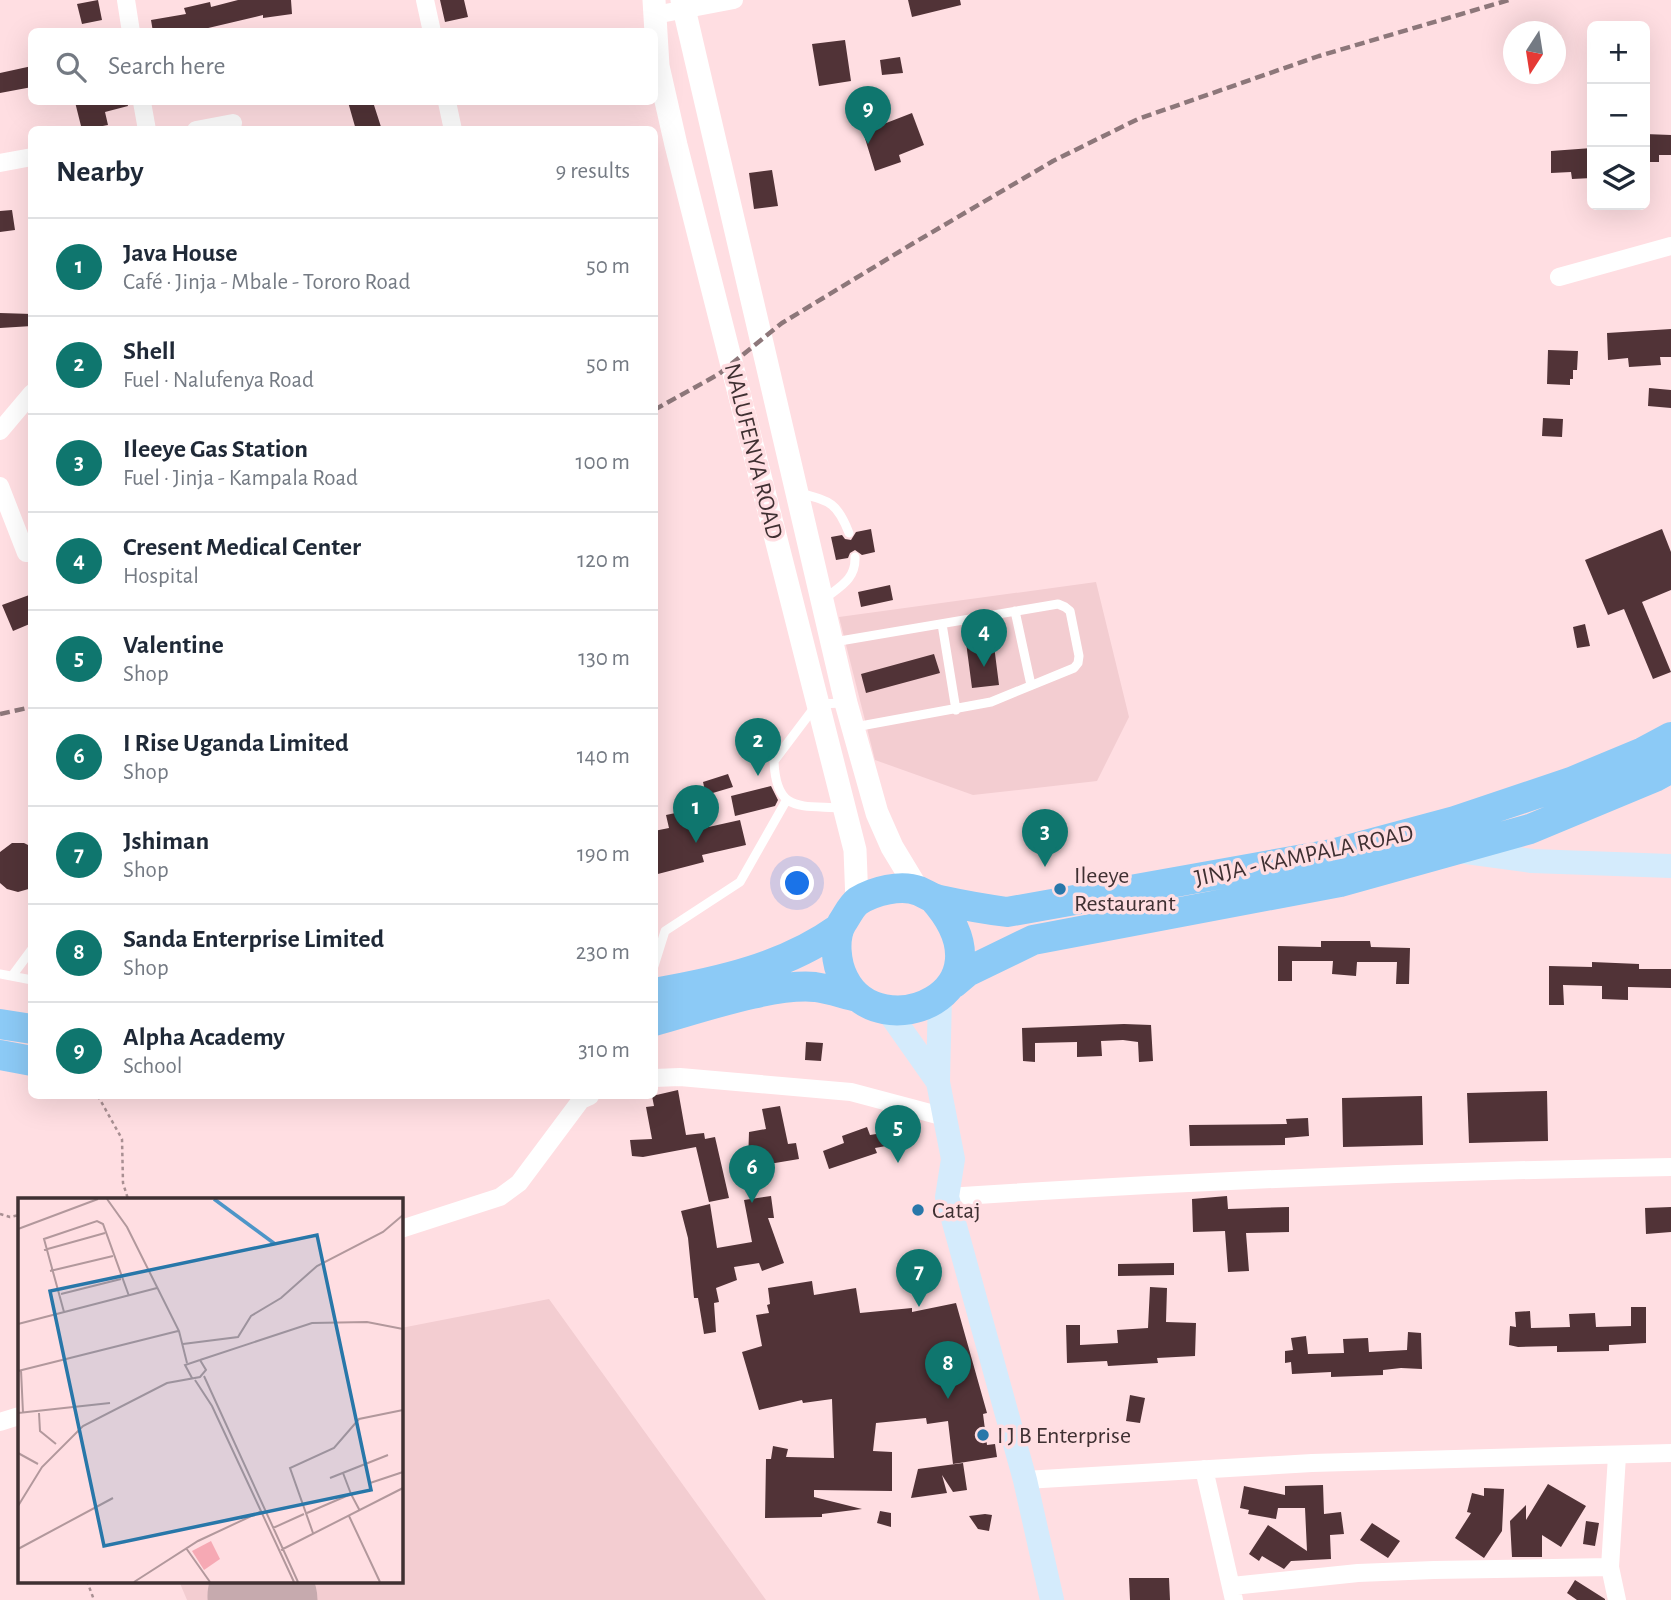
<!DOCTYPE html>
<meta charset="utf-8">
<style>
body{margin:0;font-family:"Alegreya Sans",sans-serif;background:#f6f6f7;color:#1f2937}
.controls{position:absolute;right:21px;top:21px;display:grid;overflow:hidden;border-radius:10px;box-shadow:0 7px 28px #0002}
.controls button{width:63px;height:63px;display:grid;place-items:center;padding:0;border:0;border-bottom:2px solid #e0e1e3;background:#fff;color:#1f2937;font:35px sans-serif}
.compass{position:absolute;left:1503px;top:21px;width:63px;height:63px;border-radius:50%;background:#fff;box-shadow:0 7px 28px #0002;rotate:192deg}
.you{position:absolute;left:798px;top:884px;width:24px;height:24px;margin:-18px;border:5px solid #fff;border-radius:50%;background:#1a73e8;box-shadow:0 0 0 10px #1a73e833}
.badge{display:grid;place-items:center;width:46px;height:46px;border-radius:50%;background:#0f766e;color:#fff;font-size:23px;font-weight:700}
.pin{position:absolute;translate:-50% -58px;filter:drop-shadow(0 2px 4px #0008)}
.pin::after{content:'';position:absolute;top:37px;width:24px;height:21px;background:inherit;clip-path:polygon(0 0,100% 0,50% 100%)}
.list{margin:0;padding:0;list-style:none}
h2{display:flex;justify-content:space-between;align-items:center;height:91px;margin:0;padding:0 28px;font-size:30px}
h2 small{font-size:23px;font-weight:400;color:#747a83}
.list li{display:grid;grid-template-columns:46px 1fr auto;gap:21px;align-items:center;box-sizing:border-box;height:98px;padding:0 28px;border-top:2px solid #e0e1e3}
.list b{display:block;font-size:26px;white-space:nowrap}
.list p{margin:0;font-size:23px;white-space:nowrap;color:#747a83}
.list em{font-size:23px;font-style:normal;color:#747a83}
.icon{flex:none;width:38px;height:38px;fill:none;stroke:currentColor;stroke-width:2;stroke-linecap:round;stroke-linejoin:round}
.map{position:relative;flex:none;width:1671px;height:1600px;overflow:hidden}
.search{position:absolute;background:#fff;box-shadow:0 7px 28px #0002;left:28px;top:28px;width:630px;height:77px;display:flex;align-items:center;gap:18px;box-sizing:border-box;padding:0 24px;border-radius:10px;color:#747a83;font-size:26px}
.panel{position:absolute;background:#fff;box-shadow:0 7px 28px #0002;left:28px;top:126px;width:630px;height:973px;border-radius:10px}
.map>svg:first-child{display:block}
</style>
<div class="map">
<svg width="1671" height="1600" viewBox="0 0 1671 1600">
<rect width="100%" height="100%" fill="#ffdee2"/>
<!-- built -->
<path fill="#f3cdd1" d="M1096,582L1129,717L1097,781L973,795L875,760L839,617Z
M549,1299L766,1600H187L179,1581H401V1328Z"/>
<g fill="none" stroke-linecap="round" stroke-linejoin="round">
<!-- runway -->
<path stroke="#c6aaae" stroke-width="107" d="M261,1596L264,1600"/>
</g>
<!-- building -->
<path fill="#513337" d="M98,0L102,20L82,24L77,4Z
M238,0H291L292,14L263,18V15L204,29L205,32H153L151,20L186,14L184,8L210,2L211,7Z
M440,0H464L468,17L445,22Z
M908,0H960L961,5L912,17Z
M845,40L851,81L819,86L812,44Z
M900,57L903,73L882,75L880,60Z
M32,66V87L0,93V73Z
M75,102H127L128,106L105,112L108,125L82,130Z
M348,102H373L382,130H356Z
M912,113L924,145L899,155L901,162L875,171L863,132Z
M1645,134L1671,135V155H1659V162H1645Z
M1592,148V178L1572,179L1571,172L1551,173V151Z
M772,170L778,206L754,209L749,173Z
M12,210L15,230L0,232V211Z
M0,313L32,314V326L0,328Z
M1671,329V357H1660L1661,365L1629,367L1628,358L1608,360L1607,333Z
M1548,350L1578,351L1577,370H1573V379H1570V385L1547,384Z
M1649,388L1671,390V408L1648,406Z
M1543,418L1563,419L1562,437L1542,436Z
M871,529L875,552L862,555L855,550L850,553L848,558L836,560L831,537L842,535L845,539L851,540L856,532Z
M1662,529L1671,552V590L1642,602L1671,672L1653,679L1624,609L1608,615L1585,560Z
M890,585L893,600L861,607L858,592Z
M32,594V623L13,631L2,605Z
M991,622L999,685L972,688L964,627Z
M1585,624L1590,646L1577,648L1573,627Z
M934,654L940,673L866,693L861,674Z
M728,774L733,787L706,795L703,782Z
M771,786L778,800L775,806L735,816L731,796Z
M699,808L704,828L740,820L746,845L702,855L704,862L654,875V831L669,828L666,815Z
M12,843H24L32,847V888L18,892L7,889L0,883V852Z
M1321,941H1370L1371,947L1410,948L1409,984H1396L1397,962H1357L1356,976L1332,974L1333,961H1292V981H1278V946L1321,947Z
M1592,962L1639,964V969H1671V988L1628,987V1000L1602,999V986L1563,985L1564,1005H1549V966L1592,967Z
M1124,1024L1151,1025L1153,1061L1139,1062L1138,1042L1123,1040L1101,1041L1102,1056L1077,1057V1042L1035,1043V1062L1023,1061L1022,1028Z
M806,1042L823,1043L821,1061L805,1060Z
M678,1090L686,1135L704,1133L705,1139L715,1137L729,1198L709,1202L696,1147L643,1157L632,1156L630,1140L652,1139L646,1107L654,1106L652,1096Z
M1547,1091L1548,1141L1469,1143L1467,1093Z
M1422,1096L1423,1145L1343,1147L1342,1098Z
M780,1106L788,1144L796,1143L799,1159L775,1163L748,1162L749,1132L766,1129L762,1109Z
M1308,1118L1309,1136L1285,1138V1145L1190,1146L1189,1125L1287,1124L1286,1119Z
M867,1127L870,1135L895,1131L897,1144L875,1148L877,1153L829,1169L823,1151L844,1143L842,1136Z
M771,1196L774,1218H768L784,1263L762,1271L759,1263L734,1267L737,1280L716,1288L719,1302L714,1303L716,1332L704,1334L698,1298H694L688,1238L681,1211L710,1204L717,1248L752,1242L744,1200Z
M1227,1196L1228,1209L1289,1207V1232L1246,1233L1249,1271L1228,1272L1225,1231L1193,1232L1192,1199Z
M1671,1207V1232L1646,1234L1645,1208Z
M1174,1263V1275L1118,1276V1264Z
M812,1281L814,1295L856,1288L860,1313L912,1308V1312L956,1303L987,1413L983,1414L987,1445L995,1444L997,1457L953,1464L948,1421L927,1424L926,1418L876,1423L873,1451L892,1452V1491L814,1490V1497L862,1509L822,1514V1517L765,1518L766,1459H771L773,1446L788,1449L786,1457L834,1458L832,1399L803,1403L802,1400L759,1410L742,1352L762,1346L756,1315L769,1313L767,1305L770,1304L768,1288Z
M1150,1287L1167,1288L1166,1322L1196,1323L1195,1356L1157,1358L1158,1363L1108,1366L1107,1361L1067,1363L1066,1325H1080V1345L1118,1343L1117,1330L1148,1328Z
M1631,1307H1646V1343L1609,1345V1351L1557,1352V1346L1518,1347L1509,1345L1510,1326L1516,1327L1515,1312L1530,1311L1531,1328L1570,1327L1569,1314L1595,1313L1596,1327L1631,1326Z
M1408,1332L1421,1333L1422,1369L1401,1368L1383,1370V1375L1331,1377V1372L1292,1374L1291,1362L1285,1363V1351L1293,1350L1291,1338L1306,1336L1308,1354L1344,1353L1343,1339L1368,1338L1369,1352L1407,1350Z
M1130,1395L1145,1398L1140,1423L1126,1421Z
M963,1463L967,1490L953,1492L942,1475L947,1493L911,1498L918,1469Z
M1548,1484L1586,1506L1561,1547L1542,1535V1557H1512L1510,1521L1526,1505V1520Z
M1323,1485L1324,1514L1341,1512L1344,1534L1330,1535L1331,1559L1291,1561L1284,1569L1262,1556L1259,1561L1249,1554L1268,1525L1307,1551L1305,1508H1278L1276,1519L1248,1514L1249,1510L1240,1508L1244,1486L1285,1495V1486Z
M1484,1488L1504,1489L1502,1531L1484,1558L1455,1538L1471,1513L1467,1512L1472,1493L1484,1496Z
M880,1511L891,1513V1527L877,1523Z
M985,1514L992,1515L989,1531L978,1529L969,1516Z
M1586,1521L1599,1523L1595,1546L1583,1544Z
M1372,1523L1400,1541L1388,1558L1360,1540Z
M1129,1578H1169L1170,1600H1130Z
M1575,1580L1605,1599V1600H1577L1567,1593Z"/>
<g fill="none" stroke-linecap="round" stroke-linejoin="round">
<!-- path -->
<path stroke="#a88f92" stroke-width="2.5" stroke-dasharray="3.5 3.5" stroke-linecap="butt" d="M98,1096L122,1139L123,1183L128,1199
M0,1214L10,1217L19,1215
M87,1581L94,1600"/>
<!-- service -->
<path stroke="#fff" stroke-width="9" d="M799,493C830,501 837,502 849,533
M823,600C839,587 856,580 855,557
M1015,611L1031,685
M942,624L956,710
M834,642L1058,604L1065,607L1070,611L1079,656L1078,663L1074,668L991,702L855,727
M842,808C801,805 776,814 774,761L817,704L844,703
M654,966L665,931L740,882L786,801
M0,974L32,980
M12,976L32,949"/>
<!-- minor -->
<path stroke="#fff" stroke-width="18" d="M126,0L131,32
M425,0L432,32
M655,15L734,0
M142,102L147,130
M447,102L453,130
M196,130L233,123
M0,163L32,157
M1559,277L1671,246
M0,431L32,393
M0,486L26,553
M654,1078L680,1077L851,1092L945,1117
M947,1197C1188,1181 1429,1171 1671,1167
M401,1229L500,1197L519,1183L581,1100L590,1096
M0,1422L19,1416
M1204,1469L1234,1600
M1025,1480L1312,1463L1671,1453
M1232,1586L1358,1573L1434,1570L1610,1567
M1617,1600L1610,1567L1617,1456"/>
<!-- tertiary -->
<path stroke="#fff" stroke-width="23" d="M654,0L658,66L676,145L855,850L857,902
M682,0L846,703L877,813L892,847L918,890"/>
<!-- secondary -->
<path stroke="#d4ebfc" stroke-width="24" d="M1459,851L1532,861L1671,866
M940,995L938,1082L953,1159L947,1197L1025,1480L1052,1600
M888,1011L938,1082"/>
<!-- trunk -->
<path stroke="#8ccaf6" stroke-width="30" d="M933,898C1018,993 879,1049 844,979C836,964 833,938 842,923C847,916 851,906 858,901C874,891 901,884 919,891C926,894 931,898 939,900C962,905 984,909 1007,912L1332,854L1455,821L1571,782L1643,752L1671,737
M954,983L967,972L1033,940L1340,882L1530,829L1655,777L1671,768
M654,993C718,982 785,967 838,929
M654,1021C698,1009 772,983 815,987C830,989 844,994 858,997
M0,1024L32,1029
M0,1055L32,1061"/>
<!-- rail -->
<path stroke="#8d777a" stroke-width="4.5" stroke-dasharray="10 5" stroke-linecap="butt" d="M654,410L719,374L782,323L912,244L1053,161L1138,119L1319,56L1509,0
M0,714L32,707"/>
</g>
<!-- markers -->
<g fill="#2877a9" stroke="#ffdee2" stroke-width="2.5">
<circle cx="1060" cy="889" r="7"/>
<circle cx="918" cy="1210" r="7"/>
<circle cx="983" cy="1435" r="7"/>
</g>
<g text-anchor="middle" stroke-width="7" stroke-linejoin="round" paint-order="stroke">
<!-- street labels -->
<g font-size="24" fill="#3f3032" stroke="#ffdee2">
<text transform="translate(754 451) rotate(76)" y="8">NALUFENYA ROAD</text>
<text transform="translate(1304 855) rotate(-12)" y="8">JINJA - KAMPALA ROAD</text>
</g>
<!-- poi labels -->
<g font-size="24" fill="#3f3032" stroke="#ffdee2" text-anchor="start">
<text x="1074" y="883">Ileeye<tspan x="1074" dy="28">Restaurant</tspan></text>
<text x="932" y="1218">Cataj</text>
<text x="997" y="1443">I J B Enterprise</text>
</g>
</g>
<!-- overview -->
<g transform="translate(18 1198)">
<rect width="385" height="385" fill="#ffdee2"/>
<path d="M193,343L202,361L186,372L174,353Z" fill="#f6a9b4"/>
<path fill="none" stroke="#4e96c8" stroke-width="3.5" d="M196,1L257,46"/>
<path fill="none" stroke="#b2989c" stroke-width="2" d="M89,1L109,29L161,133L169,165M0,31L80,1M26,52L87,35M32,73L95,58M43,96L103,81M46,114L26,41L79,23L85,26L111,98M0,126L139,90M165,146L220,139L233,118L263,100L299,68L365,34L385,17M182,162L294,125L349,124L385,131M3,172L5,215M0,173L160,133M186,178L280,384M177,182L194,208L276,384M0,215L92,205M21,215L22,233L38,246M0,255L20,266M325,275L333,296M312,280L370,257M352,285L385,274M0,308L24,269L65,228L149,185L182,179L188,172L182,162L167,167L174,180M289,315L333,296L342,313M331,318L362,384M255,330L286,316M295,335L272,270L316,250L341,221L385,212M168,350L192,384M0,351L95,300M263,352L385,290M116,384L180,343L244,313"/>
<path fill="#2877a9" fill-opacity="0.15" stroke="#2877a9" stroke-width="3.5" d="M299,37L353,292L86,348L32,93Z"/>
<rect width="385" height="385" fill="none" stroke="#3f3032" stroke-width="3.5"/>
</g>
</svg>
<div class="controls">
<button>+</button>
<button>−</button>
<button><svg class="icon" aria-label="layers" viewBox="0 0 24 24"><path d="M12 4l9 5-9 5-9-5zM3 14l9 5 9-5"/></svg></button>
</div>
<svg class="compass" viewBox="-18 -18 36 36"><path d="M0-13l5 13h-10z" fill="#e53935"/><path d="M0 13l5-13h-10z" fill="#747a83"/></svg>
<div class="you"></div>
<div class="pin badge" style="left:696px;top:843px">1</div>
<div class="pin badge" style="left:758px;top:776px">2</div>
<div class="pin badge" style="left:1045px;top:867px">3</div>
<div class="pin badge" style="left:984px;top:667px">4</div>
<div class="pin badge" style="left:898px;top:1163px">5</div>
<div class="pin badge" style="left:752px;top:1203px">6</div>
<div class="pin badge" style="left:919px;top:1307px">7</div>
<div class="pin badge" style="left:948px;top:1399px">8</div>
<div class="pin badge" style="left:868px;top:144px">9</div>
<div class="search"><svg class="icon" aria-label="search" viewBox="0 0 24 24"><circle cx="10" cy="10" r="6"/><path d="M15 15l6 6"/></svg>Search here</div>
<section class="panel">
<h2>Nearby<small>9 results</small></h2>
<ul class="list">
<li><span class="badge">1</span><div><b>Java House</b><p>Café · Jinja - Mbale - Tororo Road</p></div><em>50 m</em></li>
<li><span class="badge">2</span><div><b>Shell</b><p>Fuel · Nalufenya Road</p></div><em>50 m</em></li>
<li><span class="badge">3</span><div><b>Ileeye Gas Station</b><p>Fuel · Jinja - Kampala Road</p></div><em>100 m</em></li>
<li><span class="badge">4</span><div><b>Cresent Medical Center</b><p>Hospital</p></div><em>120 m</em></li>
<li><span class="badge">5</span><div><b>Valentine</b><p>Shop</p></div><em>130 m</em></li>
<li><span class="badge">6</span><div><b>I Rise Uganda Limited</b><p>Shop</p></div><em>140 m</em></li>
<li><span class="badge">7</span><div><b>Jshiman</b><p>Shop</p></div><em>190 m</em></li>
<li><span class="badge">8</span><div><b>Sanda Enterprise Limited</b><p>Shop</p></div><em>230 m</em></li>
<li><span class="badge">9</span><div><b>Alpha Academy</b><p>School</p></div><em>310 m</em></li>
</ul>
</section>
</div>
